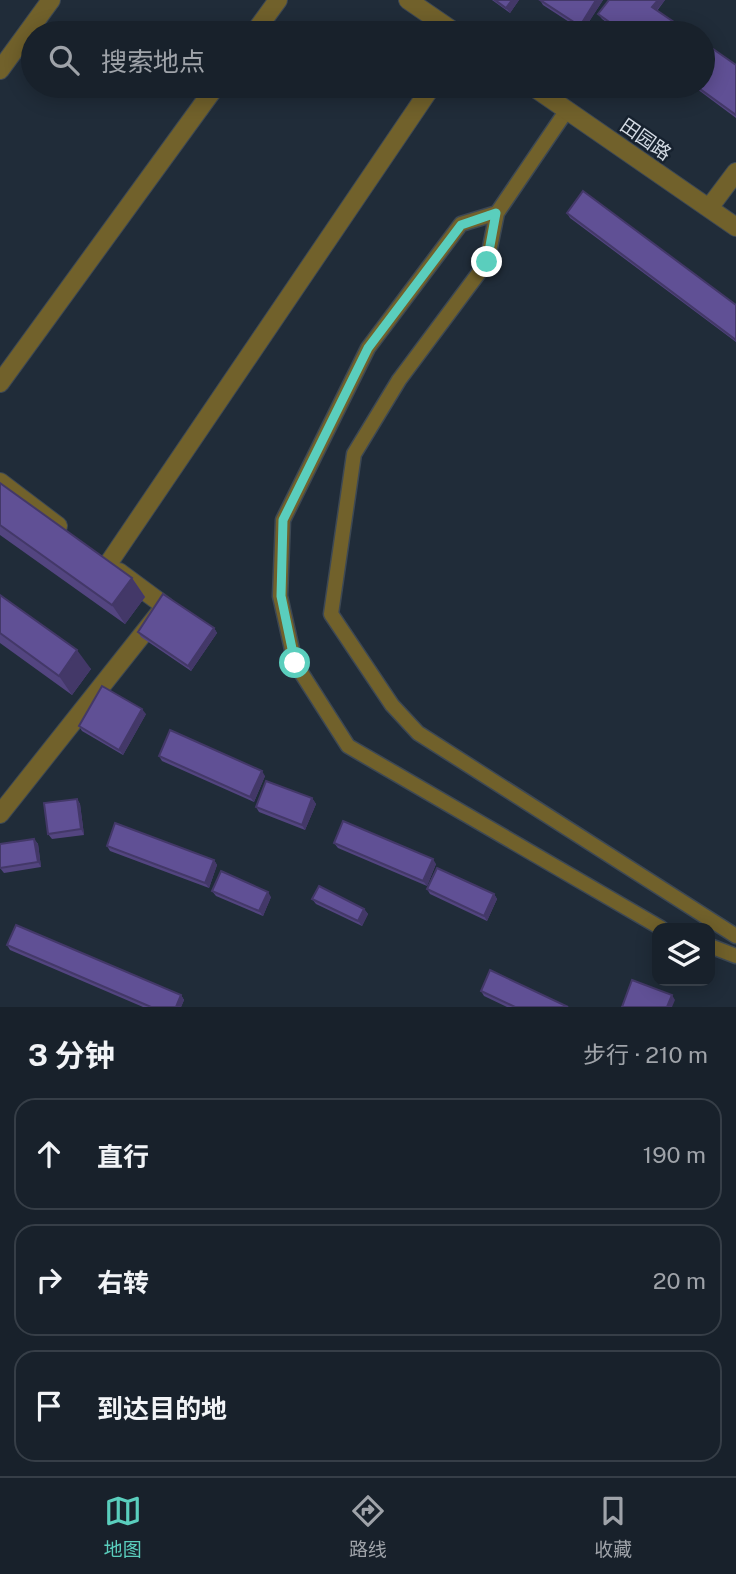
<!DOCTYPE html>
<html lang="zh">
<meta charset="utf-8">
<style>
body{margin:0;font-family:"Public Sans","Noto Sans SC",sans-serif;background:#252e37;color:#f1f3f6}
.controls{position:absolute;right:21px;bottom:21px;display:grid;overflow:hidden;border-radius:14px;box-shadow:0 4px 18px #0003}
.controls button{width:63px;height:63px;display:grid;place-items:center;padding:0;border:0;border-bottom:2px solid #363e47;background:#18212b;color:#f1f3f6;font:35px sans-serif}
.stop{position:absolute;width:21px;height:21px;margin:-16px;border:5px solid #5acebd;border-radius:50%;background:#fff}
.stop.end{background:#5acebd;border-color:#fff;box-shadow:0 2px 7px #0008}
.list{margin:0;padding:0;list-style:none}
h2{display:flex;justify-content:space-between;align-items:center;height:91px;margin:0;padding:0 28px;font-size:30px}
h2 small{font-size:23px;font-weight:400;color:#9fa3a9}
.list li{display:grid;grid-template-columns:46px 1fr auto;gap:21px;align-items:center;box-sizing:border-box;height:112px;margin:0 14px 14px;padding:0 14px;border:2px solid #363e47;border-radius:21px}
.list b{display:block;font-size:26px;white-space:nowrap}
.list em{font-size:23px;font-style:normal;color:#9fa3a9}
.icon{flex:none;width:38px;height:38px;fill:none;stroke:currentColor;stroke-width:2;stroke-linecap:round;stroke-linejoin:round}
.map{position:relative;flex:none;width:736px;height:1007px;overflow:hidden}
.search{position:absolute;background:#18212b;box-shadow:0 4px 18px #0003;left:21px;right:21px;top:21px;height:77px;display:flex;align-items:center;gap:18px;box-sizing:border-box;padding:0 24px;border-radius:38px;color:#9fa3a9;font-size:26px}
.sheet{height:469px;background:#18212b}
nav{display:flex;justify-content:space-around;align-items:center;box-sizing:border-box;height:98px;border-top:2px solid #363e47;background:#18212b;font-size:19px;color:#9fa3a9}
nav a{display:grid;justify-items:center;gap:4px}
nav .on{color:#5acebd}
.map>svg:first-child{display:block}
</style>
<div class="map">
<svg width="736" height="1007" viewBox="0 0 736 1007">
<rect width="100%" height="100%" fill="#202c39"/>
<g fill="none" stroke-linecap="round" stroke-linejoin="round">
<defs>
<path id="pedestrian" d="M567,110L497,213L461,224L368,348L283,520L280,596L295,663L348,746L661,928
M497,213L487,262L399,380L354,454L331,614L392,705L418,733L736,936
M710,946L736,956"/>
<path id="minor" d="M408,0L456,33
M254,33L278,0
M0,70L51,0
M532,86L736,227
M709,208L736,172
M0,383L216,86
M0,482L58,526
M108,564L432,86
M0,814L165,606L119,572"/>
</defs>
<!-- pedestrian casing -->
<use href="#pedestrian" stroke="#3d4854" stroke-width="17"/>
<!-- minor casing -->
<use href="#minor" stroke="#3d4854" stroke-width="20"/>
<!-- pedestrian -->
<use href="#pedestrian" stroke="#71612b" stroke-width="14"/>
<!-- minor -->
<use href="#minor" stroke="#71612b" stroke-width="18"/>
</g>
<!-- wall -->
<path fill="#534580" d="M492,0H519L510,13Z
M540,0H603L583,31L543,5Z
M609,0H665L657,11L690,33H621L602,19L598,14Z
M736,65V118L693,86H703Z
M567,213L736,305V342L570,218Z
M0,483L132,578L145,597L125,624L0,535Z
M0,595L91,669L72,695L0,643Z
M214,628L217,633L191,671L141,637L138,632Z
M146,714L123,755L82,731L79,726Z
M159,756L265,776L254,802L162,761Z
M312,798L316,804L305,830L259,812L256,807Z
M77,799L80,804L84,835L52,839L48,834Z
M34,839L38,844L41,867L4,873L0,868Z
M334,843L436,864L427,886L338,848Z
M107,846L214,860L217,865L209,888L110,851Z
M427,889L494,894L497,899L487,921L430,894Z
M212,891L271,897L263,916L216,896Z
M312,899L364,909L368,914L362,926L316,904Z
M7,945L181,995L184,1000L181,1007H143L10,950Z
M481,991L568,1007H507L484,996Z"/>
<!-- shaded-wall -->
<path fill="#433868" d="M512,0H519L510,13L506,8Z
M596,0H603L583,31L580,26Z
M658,0H665L655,12L652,7Z
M132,578L145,597L125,624L112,605Z
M214,628L217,633L191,671L188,666Z
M77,650L91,669L72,695L59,676Z
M142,709L146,714L123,755L119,750Z
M262,771L265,776L254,802L250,797Z
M312,798L316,804L305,830L302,825Z
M77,799L80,804L84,835L81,829Z
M34,839L38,844L41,867L38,862Z
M433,859L436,864L427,886L423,881Z
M214,860L217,865L209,888L205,883Z
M268,892L271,897L263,916L259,911Z
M494,894L497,899L487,921L484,916Z
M364,909L368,914L362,926L358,921Z
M181,995L184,1000L181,1007H176Z
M672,995L675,1000L672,1007H667Z"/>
<!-- building -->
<path fill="#605095" stroke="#433868" stroke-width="2" d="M495,0H512L506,8Z
M540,0H596L580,26Z
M609,0H658L652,7L690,33H625L598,14Z
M703,42L736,65V115L696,86H703Z
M583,191L736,305V340L567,213Z
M0,483L132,578L112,605L0,525Z
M163,594L214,628L188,666L138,632Z
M0,595L77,650L59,676L0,633Z
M102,686L142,709L119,750L79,726Z
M170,730L262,771L250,797L159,756Z
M266,781L312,798L302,825L256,807Z
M77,799L81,829L48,834L44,803Z
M343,821L433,859L423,881L334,843Z
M115,823L214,860L205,883L107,846Z
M34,839L38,862L0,868V844Z
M437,868L494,894L484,916L427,889Z
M221,871L268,892L259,911L212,891Z
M319,886L364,909L358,921L312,899Z
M16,925L181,995L176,1007H151L7,945Z
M490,970L568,1007H515L481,991Z
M632,980L672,995L667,1007H622Z"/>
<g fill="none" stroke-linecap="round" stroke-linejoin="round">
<!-- route -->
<path stroke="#5acebd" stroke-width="9" d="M295,663L281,596L283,520L368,348L461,225L496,213L487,262"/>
</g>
<g text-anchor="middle" stroke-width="5" stroke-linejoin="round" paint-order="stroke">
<!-- street labels -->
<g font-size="19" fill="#d3dae3" stroke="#17222f">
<text transform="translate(646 139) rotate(35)" y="7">田园路</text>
</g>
</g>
</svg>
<div class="controls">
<button><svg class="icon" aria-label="layers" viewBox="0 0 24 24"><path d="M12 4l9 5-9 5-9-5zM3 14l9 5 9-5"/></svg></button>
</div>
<div class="stop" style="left:295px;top:663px"></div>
<div class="stop end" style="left:487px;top:262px"></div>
<div class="search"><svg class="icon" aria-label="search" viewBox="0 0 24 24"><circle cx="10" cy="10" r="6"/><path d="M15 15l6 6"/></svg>搜索地点</div>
</div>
<section class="sheet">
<h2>3 分钟<small>步行 · 210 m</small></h2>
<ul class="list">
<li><svg class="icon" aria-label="ahead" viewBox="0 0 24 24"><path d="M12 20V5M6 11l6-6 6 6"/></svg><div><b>直行</b></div><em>190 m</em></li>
<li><svg class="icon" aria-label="right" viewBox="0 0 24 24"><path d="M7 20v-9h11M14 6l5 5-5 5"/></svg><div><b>右转</b></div><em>20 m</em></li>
<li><svg class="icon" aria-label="arrive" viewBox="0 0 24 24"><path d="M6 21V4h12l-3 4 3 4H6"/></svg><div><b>到达目的地</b></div></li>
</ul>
</section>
<nav>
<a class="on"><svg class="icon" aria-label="map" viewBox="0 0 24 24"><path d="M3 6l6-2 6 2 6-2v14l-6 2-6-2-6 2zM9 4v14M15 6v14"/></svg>地图</a>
<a><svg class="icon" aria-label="directions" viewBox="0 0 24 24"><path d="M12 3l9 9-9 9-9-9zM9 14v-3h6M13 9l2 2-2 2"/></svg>路线</a>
<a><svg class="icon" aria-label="saved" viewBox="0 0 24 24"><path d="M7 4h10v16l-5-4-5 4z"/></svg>收藏</a>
</nav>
